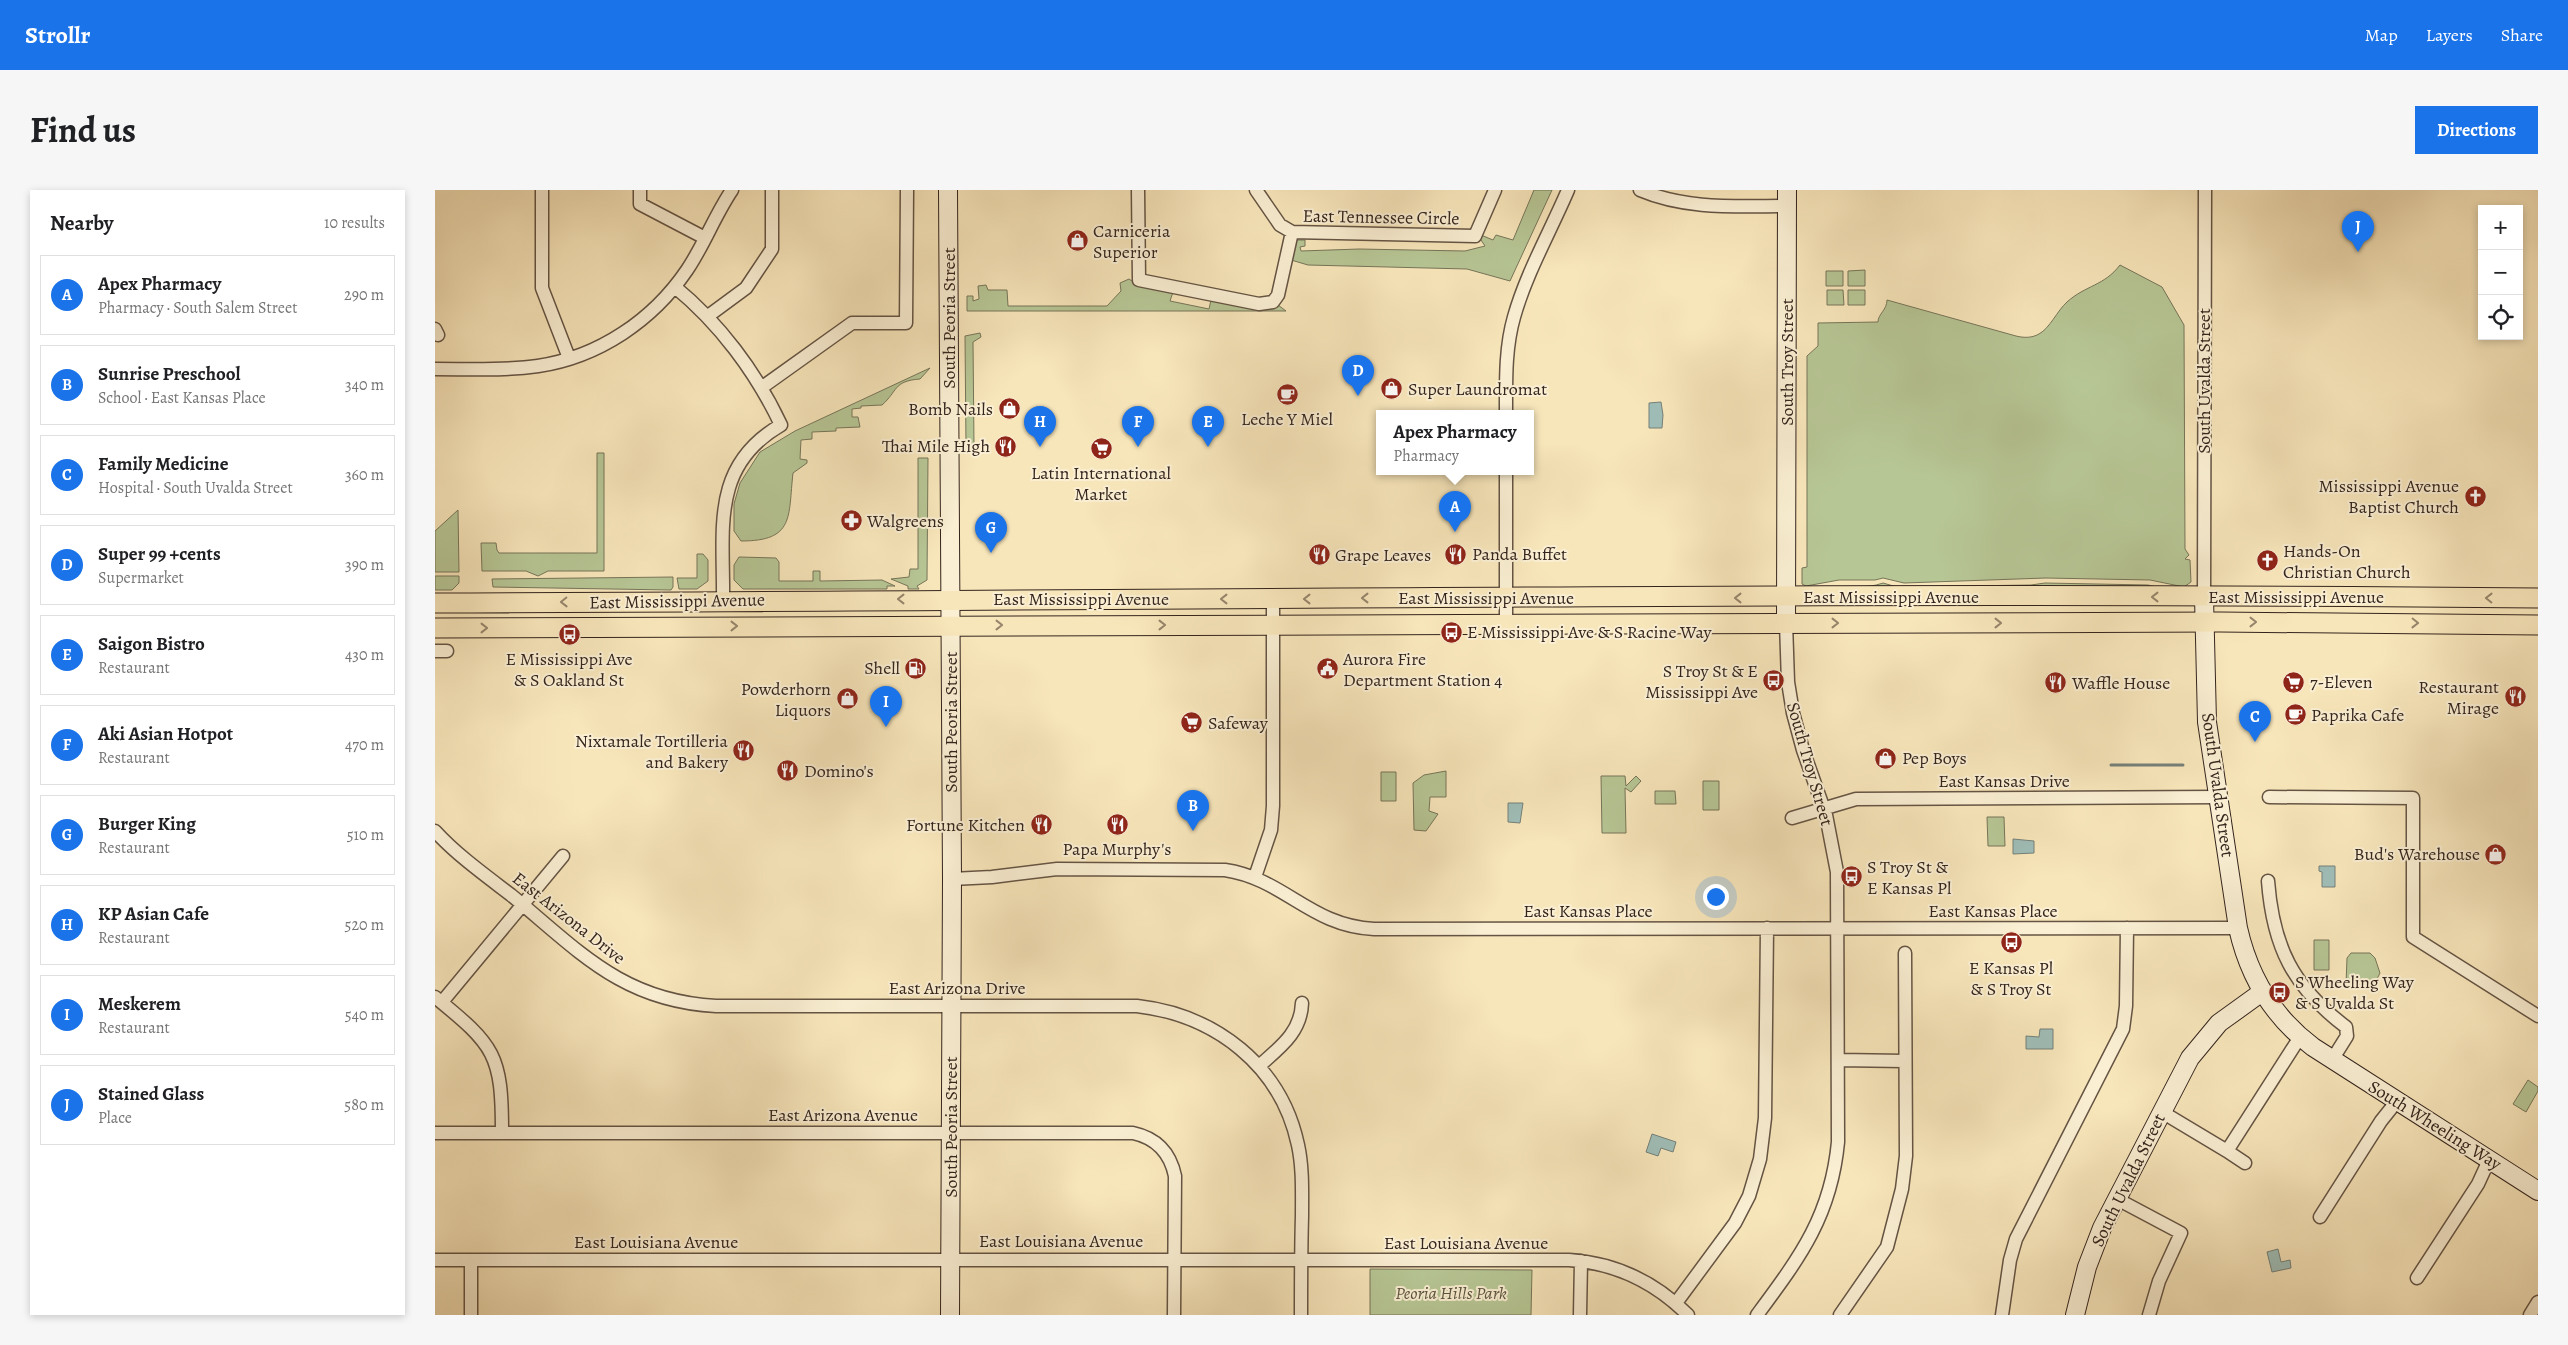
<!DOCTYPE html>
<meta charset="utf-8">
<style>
body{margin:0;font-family:Alegreya,serif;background:#f6f6f6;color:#202124}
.controls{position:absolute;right:15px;top:15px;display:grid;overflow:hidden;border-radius:0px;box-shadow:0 2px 8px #0003}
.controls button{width:45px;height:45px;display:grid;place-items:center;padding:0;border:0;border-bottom:1px solid #e0e0e0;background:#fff;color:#202124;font:25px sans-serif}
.you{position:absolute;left:1280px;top:706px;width:18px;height:18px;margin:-12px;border:4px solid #fff;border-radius:50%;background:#1a73e8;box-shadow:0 0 0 8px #1a73e833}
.badge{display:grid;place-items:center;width:32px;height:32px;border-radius:50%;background:#1a73e8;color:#fff;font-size:16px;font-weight:700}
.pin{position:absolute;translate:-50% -41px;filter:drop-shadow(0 1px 2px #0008)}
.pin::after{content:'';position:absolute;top:26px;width:18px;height:15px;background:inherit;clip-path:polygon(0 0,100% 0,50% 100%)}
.popup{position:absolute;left:941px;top:220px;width:158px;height:65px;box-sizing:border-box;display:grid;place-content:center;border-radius:0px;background:#fff;filter:drop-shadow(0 1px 4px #0005);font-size:16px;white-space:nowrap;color:#757577}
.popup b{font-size:19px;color:#202124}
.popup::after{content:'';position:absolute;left:50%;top:100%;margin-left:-10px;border:10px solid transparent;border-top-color:#fff}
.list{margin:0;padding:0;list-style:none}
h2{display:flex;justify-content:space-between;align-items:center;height:65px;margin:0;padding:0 20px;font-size:21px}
h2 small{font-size:16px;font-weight:400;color:#757577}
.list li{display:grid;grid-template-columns:32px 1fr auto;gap:15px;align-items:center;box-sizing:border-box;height:80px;margin:0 10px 10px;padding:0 10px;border:1px solid #e0e0e0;border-radius:0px}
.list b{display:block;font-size:19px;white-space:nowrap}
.list p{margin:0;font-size:16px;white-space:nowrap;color:#757577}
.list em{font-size:16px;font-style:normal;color:#757577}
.icon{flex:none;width:28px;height:28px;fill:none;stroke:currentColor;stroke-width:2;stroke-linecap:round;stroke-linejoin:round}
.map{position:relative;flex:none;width:2103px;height:1125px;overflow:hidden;border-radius:0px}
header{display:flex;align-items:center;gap:30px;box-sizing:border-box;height:70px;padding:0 25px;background:#1a73e8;color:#fff}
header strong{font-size:24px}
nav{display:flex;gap:28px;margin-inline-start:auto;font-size:18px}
.intro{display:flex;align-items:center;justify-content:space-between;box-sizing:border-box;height:120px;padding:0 30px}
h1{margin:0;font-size:35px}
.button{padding:12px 22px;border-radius:0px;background:#1a73e8;color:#fff;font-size:18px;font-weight:700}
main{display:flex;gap:30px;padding:0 30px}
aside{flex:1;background:#fff;border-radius:0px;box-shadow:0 2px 8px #0003}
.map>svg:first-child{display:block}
</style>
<header>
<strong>Strollr</strong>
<nav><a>Map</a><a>Layers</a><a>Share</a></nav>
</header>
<div class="intro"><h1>Find us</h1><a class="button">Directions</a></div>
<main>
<aside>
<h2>Nearby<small>10 results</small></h2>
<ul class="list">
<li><span class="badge">A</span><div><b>Apex Pharmacy</b><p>Pharmacy · South Salem Street</p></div><em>290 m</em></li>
<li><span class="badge">B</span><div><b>Sunrise Preschool</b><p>School · East Kansas Place</p></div><em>340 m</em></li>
<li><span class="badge">C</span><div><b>Family Medicine</b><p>Hospital · South Uvalda Street</p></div><em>360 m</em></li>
<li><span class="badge">D</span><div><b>Super 99 +cents</b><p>Supermarket</p></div><em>390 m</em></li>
<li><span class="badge">E</span><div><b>Saigon Bistro</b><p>Restaurant</p></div><em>430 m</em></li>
<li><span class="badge">F</span><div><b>Aki Asian Hotpot</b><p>Restaurant</p></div><em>470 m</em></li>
<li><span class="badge">G</span><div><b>Burger King</b><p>Restaurant</p></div><em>510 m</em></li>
<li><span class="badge">H</span><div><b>KP Asian Cafe</b><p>Restaurant</p></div><em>520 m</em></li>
<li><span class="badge">I</span><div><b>Meskerem</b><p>Restaurant</p></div><em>540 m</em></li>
<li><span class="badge">J</span><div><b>Stained Glass</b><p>Place</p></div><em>580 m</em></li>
</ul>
</aside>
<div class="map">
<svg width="2103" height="1125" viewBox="0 0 2103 1125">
<rect width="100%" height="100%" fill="#f8e6bb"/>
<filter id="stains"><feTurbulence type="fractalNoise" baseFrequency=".004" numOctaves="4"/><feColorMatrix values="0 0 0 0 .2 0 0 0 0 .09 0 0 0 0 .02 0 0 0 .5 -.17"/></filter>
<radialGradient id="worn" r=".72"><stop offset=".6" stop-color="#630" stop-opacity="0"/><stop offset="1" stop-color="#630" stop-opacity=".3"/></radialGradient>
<!-- green -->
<path fill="#b7c695" stroke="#767559" d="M1099,0H1117L1075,91L1032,79L873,75L856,70L858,50H870V56L865,57L866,61L924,59L1030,61L1050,56L1044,47L1046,45L1058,50L1061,45L1078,50Z
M1685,75L1727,97L1749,135L1750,359L1754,365L1750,369L1755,370L1756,392L1749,397L1715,390L1611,388L1469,393L1448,388L1440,390H1404L1371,396L1367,394V378L1372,377V166L1383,156V133L1443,132C1443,124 1452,120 1452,110L1581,146C1589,148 1597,148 1604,144C1615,138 1622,121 1632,112C1651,95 1669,96 1685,75Z
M1430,80V96H1413V81Z
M1391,81H1408V96H1391Z
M694,89L706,97L738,102L735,111L774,119L776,110L827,119L843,115L851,121H532V106H538V111L544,109L543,96L551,95L553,100H572L573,116H672L686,101L685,93Z
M1392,100H1408L1409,115H1392Z
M1413,100H1430V115H1413Z
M545,143L546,147L538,152L539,255L531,256L530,146Z
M495,178L485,189C458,191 463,201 447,215L426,216V218L417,219V227H423L425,237L401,238V241L377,242V249L366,250L365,269L372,270V273L358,283C353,327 360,351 306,351L299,341V314L305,293L325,262L360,241Z
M162,263H169V381H113L103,386L91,381H47L46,353H61L62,360L64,363H162Z
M483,268H493L492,390L482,396L484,399H473V396L456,389L474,387L475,379H483Z
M23,320L24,382H0V341Z
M262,364H268L273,370V391L262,399H244L242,388H262Z
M304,367L341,368L344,372V391H378V381H385V391L447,390L460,396H452V399H308L299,390V375Z
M0,386H24V393L17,400H0Z
M238,387V397L236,400L58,397L57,389Z
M1448,393L1462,397L1596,395L1610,393L1713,395L1733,400L1389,399C1408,394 1430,400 1448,393Z
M1011,581V607H995L994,621L1003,624L991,641L979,640L978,593L989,585Z
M946,582H961V611H946Z
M1166,586H1190L1191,596L1201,586L1206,591L1196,602L1190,598L1191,643H1167Z
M1268,591H1284V620H1268Z
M1220,601H1240L1241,614H1220Z
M1552,627H1569L1570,656H1553Z
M1879,750H1894V780H1879Z
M1916,763H1935L1940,768L1945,783L1939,795L1911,794L1912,768Z
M2093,890L2103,897V901L2091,922L2078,914Z
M935,1079L1097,1080L1096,1125H935Z"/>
<!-- water -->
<path fill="#9fbeb8" stroke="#74807a" d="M1226,212L1228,225L1227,238H1214V213Z
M1073,613H1088L1085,633L1073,632Z
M1578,649L1599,651V663L1578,664Z
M1884,676H1900V697H1887V682L1884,681Z
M1605,839H1618V859H1591V846L1604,847Z
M1217,944L1241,952L1238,962L1226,958L1223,966L1211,962Z
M1843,1059L1846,1072L1855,1070L1856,1078L1837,1082L1832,1062Z"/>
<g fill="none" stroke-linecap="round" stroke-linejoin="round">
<!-- stream -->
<path stroke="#74807a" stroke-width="3" d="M1676,575H1748"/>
<defs>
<path id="street" d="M107,0V98L134,168
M205,0V14L270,48
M703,0L704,90L824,114L838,112L843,105L857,42
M821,0L845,35L857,42L1040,46L1060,0
M1205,0C1252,20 1302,16 1352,16
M240,97C284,133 321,182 346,235C275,276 289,339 288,410
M273,126L311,98L337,59V0
M0,139L3,145
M0,179C34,179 69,181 103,176C164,167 218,130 252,80C269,55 280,25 297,0
M326,198L417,133H471L472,0
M1071,223C1071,192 1070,158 1079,127C1091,84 1115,42 1133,0
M1071,281V434
M1769,407L1770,0
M0,461H12
M1834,607L1978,608V747L2103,826
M1357,628L1421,609L1784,607
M0,641C22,665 50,685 76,705C144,761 187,811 281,816H702C780,825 846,875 863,955C868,978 867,1002 867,1026C866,1059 866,1092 866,1125
M820,687L836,640L838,616V409
M517,689L557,687L622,679L790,680C850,689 875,736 939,739L1803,738
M1833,691C1838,757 1858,797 1911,837L1912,846L1897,870
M0,807C60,856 67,864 67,943
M7,812L128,666
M1404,870L1469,871
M824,876C844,858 866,843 867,813
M1727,922L1792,961L1865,847
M0,943H698C721,948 735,962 740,986L739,1125
M1792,961L1810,973
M1682,1009L1746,1043L1724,1091L1714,1125
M1885,1027L1946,931L1962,911
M0,1070H1134C1180,1073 1220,1092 1253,1125
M36,1070V1125
M1982,1088L2043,994L2054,970
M1241,1113L1300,1033L1314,1006L1325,969L1330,928L1332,738
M1145,1125L1146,1071
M1322,1125C1365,1067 1396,1026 1403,952L1402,682L1391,625L1368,560L1358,523L1353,492L1351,433
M1405,1125L1452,1057L1467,999L1471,966L1470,763
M1567,1125L1575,1070L1581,1049L1688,839L1691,816L1692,738
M2095,1125L2103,1112"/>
<path id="secondary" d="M513,0L517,689L515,1125
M1769,407L1772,532L1803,738C1814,787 1838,827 1878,857L2103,1001
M1351,433L1352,0
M1640,1125L1652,1077L1667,1038L1755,868L1784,833L1827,802"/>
<path id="primary" d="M0,413C701,411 1402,401 2103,408
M0,438L1785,432L2103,435"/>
</defs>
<!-- street casing -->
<use href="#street" stroke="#655444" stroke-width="15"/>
<!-- secondary casing -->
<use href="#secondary" stroke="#34241d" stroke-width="20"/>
<!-- primary casing -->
<use href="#primary" stroke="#34241d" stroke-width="21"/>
<!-- street -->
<use href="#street" stroke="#faefd3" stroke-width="12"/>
<!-- secondary -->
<use href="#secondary" stroke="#faefd3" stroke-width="18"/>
<!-- primary -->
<use href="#primary" stroke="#f8e6bb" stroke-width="19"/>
</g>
<!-- one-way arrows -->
<defs><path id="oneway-chevron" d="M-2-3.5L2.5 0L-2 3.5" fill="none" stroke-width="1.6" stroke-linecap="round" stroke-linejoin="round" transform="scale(1.25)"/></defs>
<g stroke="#96856c">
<use href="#oneway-chevron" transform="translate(1720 407) rotate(180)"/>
<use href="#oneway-chevron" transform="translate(930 408) rotate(180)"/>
<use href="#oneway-chevron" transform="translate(1303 408) rotate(180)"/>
<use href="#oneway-chevron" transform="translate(2054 408) rotate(-179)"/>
<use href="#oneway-chevron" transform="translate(466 409) rotate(180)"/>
<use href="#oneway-chevron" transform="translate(789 409) rotate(180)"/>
<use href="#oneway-chevron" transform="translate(872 409) rotate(180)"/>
<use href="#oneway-chevron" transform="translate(129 412) rotate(179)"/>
<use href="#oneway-chevron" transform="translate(1818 432)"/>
<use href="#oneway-chevron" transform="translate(1400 433)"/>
<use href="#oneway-chevron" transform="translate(1563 433)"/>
<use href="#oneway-chevron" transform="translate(1980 433) rotate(1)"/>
<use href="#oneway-chevron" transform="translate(564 435)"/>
<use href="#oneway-chevron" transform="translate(727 435)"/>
<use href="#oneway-chevron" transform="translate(299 436)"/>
<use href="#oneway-chevron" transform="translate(49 438)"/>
</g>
<!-- icons -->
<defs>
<symbol id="shop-disc" viewBox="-11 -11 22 22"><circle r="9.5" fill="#8f2418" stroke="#faefd3"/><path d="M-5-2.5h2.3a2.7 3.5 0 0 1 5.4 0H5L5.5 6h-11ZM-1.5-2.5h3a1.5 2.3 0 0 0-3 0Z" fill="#fff"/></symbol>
<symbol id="cafe-disc" viewBox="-11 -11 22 22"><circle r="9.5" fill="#8f2418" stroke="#faefd3"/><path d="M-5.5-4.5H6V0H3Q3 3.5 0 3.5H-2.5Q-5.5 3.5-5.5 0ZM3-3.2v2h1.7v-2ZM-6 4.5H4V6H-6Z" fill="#fff"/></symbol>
<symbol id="restaurant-disc" viewBox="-11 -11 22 22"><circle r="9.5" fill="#8f2418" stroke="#faefd3"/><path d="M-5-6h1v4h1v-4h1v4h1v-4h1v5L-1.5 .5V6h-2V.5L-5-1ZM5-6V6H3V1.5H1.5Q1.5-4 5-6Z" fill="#fff"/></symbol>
<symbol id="supermarket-disc" viewBox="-11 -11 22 22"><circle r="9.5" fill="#8f2418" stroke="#faefd3"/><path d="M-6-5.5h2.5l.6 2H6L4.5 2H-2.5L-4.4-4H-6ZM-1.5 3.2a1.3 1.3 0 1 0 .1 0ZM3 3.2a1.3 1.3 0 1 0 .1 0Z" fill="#fff"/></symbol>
<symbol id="church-disc" viewBox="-11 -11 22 22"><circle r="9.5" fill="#8f2418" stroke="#faefd3"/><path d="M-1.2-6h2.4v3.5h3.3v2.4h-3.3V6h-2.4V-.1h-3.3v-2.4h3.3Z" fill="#fff"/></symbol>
<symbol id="pharmacy-disc" viewBox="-11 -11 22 22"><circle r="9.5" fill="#8f2418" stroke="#faefd3"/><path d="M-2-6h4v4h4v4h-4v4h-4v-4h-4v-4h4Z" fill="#fff"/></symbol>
<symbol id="bus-disc" viewBox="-11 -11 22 22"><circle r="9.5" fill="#8f2418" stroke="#faefd3"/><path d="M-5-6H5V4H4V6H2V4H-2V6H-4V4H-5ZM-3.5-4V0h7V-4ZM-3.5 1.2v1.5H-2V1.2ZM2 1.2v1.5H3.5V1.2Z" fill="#fff"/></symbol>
<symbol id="fuel-disc" viewBox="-11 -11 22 22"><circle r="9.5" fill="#8f2418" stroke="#faefd3"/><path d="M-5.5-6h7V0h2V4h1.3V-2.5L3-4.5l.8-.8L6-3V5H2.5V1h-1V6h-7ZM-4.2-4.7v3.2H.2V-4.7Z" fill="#fff"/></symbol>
<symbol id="civic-disc" viewBox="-11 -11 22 22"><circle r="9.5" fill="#8f2418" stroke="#faefd3"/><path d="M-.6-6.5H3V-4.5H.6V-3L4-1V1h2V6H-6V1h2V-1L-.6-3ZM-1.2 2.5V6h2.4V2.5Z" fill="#fff"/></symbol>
</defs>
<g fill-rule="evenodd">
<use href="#shop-disc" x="630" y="38" width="25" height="25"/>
<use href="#shop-disc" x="944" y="186" width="25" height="25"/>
<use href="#cafe-disc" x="840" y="192" width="25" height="25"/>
<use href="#shop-disc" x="562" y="206" width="25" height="25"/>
<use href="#restaurant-disc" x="558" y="244" width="25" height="25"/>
<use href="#supermarket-disc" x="654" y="246" width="25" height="25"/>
<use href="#church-disc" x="2028" y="294" width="25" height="25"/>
<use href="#pharmacy-disc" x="404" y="318" width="25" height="25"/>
<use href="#restaurant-disc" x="1008" y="352" width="25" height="25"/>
<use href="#restaurant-disc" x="872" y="352" width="25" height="25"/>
<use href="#church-disc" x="1820" y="358" width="25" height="25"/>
<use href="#bus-disc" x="1004" y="430" width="25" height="25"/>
<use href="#bus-disc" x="122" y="432" width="25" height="25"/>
<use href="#fuel-disc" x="468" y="466" width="25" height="25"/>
<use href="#civic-disc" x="880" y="466" width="25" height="25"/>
<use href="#bus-disc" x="1326" y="478" width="25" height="25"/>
<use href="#supermarket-disc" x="1846" y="480" width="25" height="25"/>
<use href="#restaurant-disc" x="1608" y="480" width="25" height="25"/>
<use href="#restaurant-disc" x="2068" y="494" width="25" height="25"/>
<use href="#shop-disc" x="400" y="496" width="25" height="25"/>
<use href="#cafe-disc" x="1848" y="512" width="25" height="25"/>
<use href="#supermarket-disc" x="744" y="520" width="25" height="25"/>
<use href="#restaurant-disc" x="296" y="548" width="25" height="25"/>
<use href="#shop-disc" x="1438" y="556" width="25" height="25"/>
<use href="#restaurant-disc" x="340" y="568" width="25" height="25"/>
<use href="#restaurant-disc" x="670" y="622" width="25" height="25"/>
<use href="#restaurant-disc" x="594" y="622" width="25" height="25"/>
<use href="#shop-disc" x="2048" y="652" width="25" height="25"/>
<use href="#bus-disc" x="1404" y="674" width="25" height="25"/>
<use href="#bus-disc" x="1564" y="740" width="25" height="25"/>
<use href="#bus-disc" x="1832" y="790" width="25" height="25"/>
</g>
<g text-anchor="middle" stroke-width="4" stroke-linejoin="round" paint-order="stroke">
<!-- street labels -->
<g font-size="18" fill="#34241d" stroke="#faefd3">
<text transform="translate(946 27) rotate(1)" y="6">East Tennessee Circle</text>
<text transform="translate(514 128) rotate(-90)" y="6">South Peoria Street</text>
<text transform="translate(1352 172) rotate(-90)" y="6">South Troy Street</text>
<text transform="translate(1769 191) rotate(-90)" y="6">South Uvalda Street</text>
<text x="1456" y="413">East Mississippi Avenue</text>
<text x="1861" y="413">East Mississippi Avenue</text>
<text x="1051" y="414">East Mississippi Avenue</text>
<text x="646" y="415">East Mississippi Avenue</text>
<text transform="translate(242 411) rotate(-1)" y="6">East Mississippi Avenue</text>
<text transform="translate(516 532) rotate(-90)" y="6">South Peoria Street</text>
<text transform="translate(1375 574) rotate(74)" y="6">South Troy Street</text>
<text x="1569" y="597">East Kansas Drive</text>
<text transform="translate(1783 595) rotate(82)" y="6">South Uvalda Street</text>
<text x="1153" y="727">East Kansas Place</text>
<text x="1558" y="727">East Kansas Place</text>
<text transform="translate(134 728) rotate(38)" y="6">East Arizona Drive</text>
<text x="522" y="804">East Arizona Drive</text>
<text x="408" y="931">East Arizona Avenue</text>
<text transform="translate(2000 935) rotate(32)" y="6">South Wheeling Way</text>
<text transform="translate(516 937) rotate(-90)" y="6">South Peoria Street</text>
<text transform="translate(1693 990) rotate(-64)" y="6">South Uvalda Street</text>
<text x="626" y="1057">East Louisiana Avenue</text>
<text x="221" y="1058">East Louisiana Avenue</text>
<text x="1031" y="1059">East Louisiana Avenue</text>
</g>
<!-- poi labels -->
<g font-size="18" fill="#34241d" stroke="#faefd3" text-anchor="start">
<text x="658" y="47">Carniceria<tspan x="658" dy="21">Superior</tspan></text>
<text x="973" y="205">Super Laundromat</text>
<text x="558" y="225" text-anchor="end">Bomb Nails</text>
<text x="852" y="235" text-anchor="middle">Leche Y Miel</text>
<text x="555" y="262" text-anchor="end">Thai Mile High</text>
<text x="666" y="289" text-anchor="middle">Latin International<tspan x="666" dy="21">Market</tspan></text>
<text x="2024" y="302" text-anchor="end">Mississippi Avenue<tspan x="2024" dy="21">Baptist Church</tspan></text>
<text x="432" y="337">Walgreens</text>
<text x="1848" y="367">Hands-On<tspan x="1848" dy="21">Christian Church</tspan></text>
<text x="1037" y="370">Panda Buffet</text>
<text x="900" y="371">Grape Leaves</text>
<text x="1032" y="448">E Mississippi Ave &amp; S Racine Way</text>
<text x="134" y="475" text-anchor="middle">E Mississippi Ave<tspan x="134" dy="21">&amp; S Oakland St</tspan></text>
<text x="908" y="475">Aurora Fire<tspan x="908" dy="21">Department Station 4</tspan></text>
<text x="465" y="484" text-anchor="end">Shell</text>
<text x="1323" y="487" text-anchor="end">S Troy St &amp; E<tspan x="1323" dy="21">Mississippi Ave</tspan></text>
<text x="1875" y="498">7-Eleven</text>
<text x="1637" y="499">Waffle House</text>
<text x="2064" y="503" text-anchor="end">Restaurant<tspan x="2064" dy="21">Mirage</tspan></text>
<text x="396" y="505" text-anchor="end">Powderhorn<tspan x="396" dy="21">Liquors</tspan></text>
<text x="1876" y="531">Paprika Cafe</text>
<text x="773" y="539">Safeway</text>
<text x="293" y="557" text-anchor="end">Nixtamale Tortilleria<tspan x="293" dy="21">and Bakery</tspan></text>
<text x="1467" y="574">Pep Boys</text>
<text x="369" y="587">Domino's</text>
<text x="590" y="641" text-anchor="end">Fortune Kitchen</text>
<text x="682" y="665" text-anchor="middle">Papa Murphy's</text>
<text x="2045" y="670" text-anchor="end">Bud's Warehouse</text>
<text x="1432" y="683">S Troy St &amp;<tspan x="1432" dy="21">E Kansas Pl</tspan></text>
<text x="1576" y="784" text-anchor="middle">E Kansas Pl<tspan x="1576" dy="21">&amp; S Troy St</tspan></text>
<text x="1860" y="798">S Wheeling Way<tspan x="1860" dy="21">&amp; S Uvalda St</tspan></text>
</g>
<!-- park labels -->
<g font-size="18" font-style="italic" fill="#5b5541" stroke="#faefd3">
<text x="1016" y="1109">Peoria Hills Park</text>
</g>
</g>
<rect width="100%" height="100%" filter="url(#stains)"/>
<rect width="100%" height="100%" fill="url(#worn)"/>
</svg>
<div class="controls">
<button>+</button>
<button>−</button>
<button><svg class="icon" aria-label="locate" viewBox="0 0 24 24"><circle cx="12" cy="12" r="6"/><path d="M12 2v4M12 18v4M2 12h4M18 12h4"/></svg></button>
</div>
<div class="you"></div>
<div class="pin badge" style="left:1020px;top:342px">A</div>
<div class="popup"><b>Apex Pharmacy</b>Pharmacy</div>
<div class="pin badge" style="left:758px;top:641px">B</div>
<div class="pin badge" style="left:1820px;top:552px">C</div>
<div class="pin badge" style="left:923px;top:206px">D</div>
<div class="pin badge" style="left:773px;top:257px">E</div>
<div class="pin badge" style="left:703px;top:257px">F</div>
<div class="pin badge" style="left:556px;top:363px">G</div>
<div class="pin badge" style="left:605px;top:257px">H</div>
<div class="pin badge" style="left:451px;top:537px">I</div>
<div class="pin badge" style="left:1923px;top:62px">J</div>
</div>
</main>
